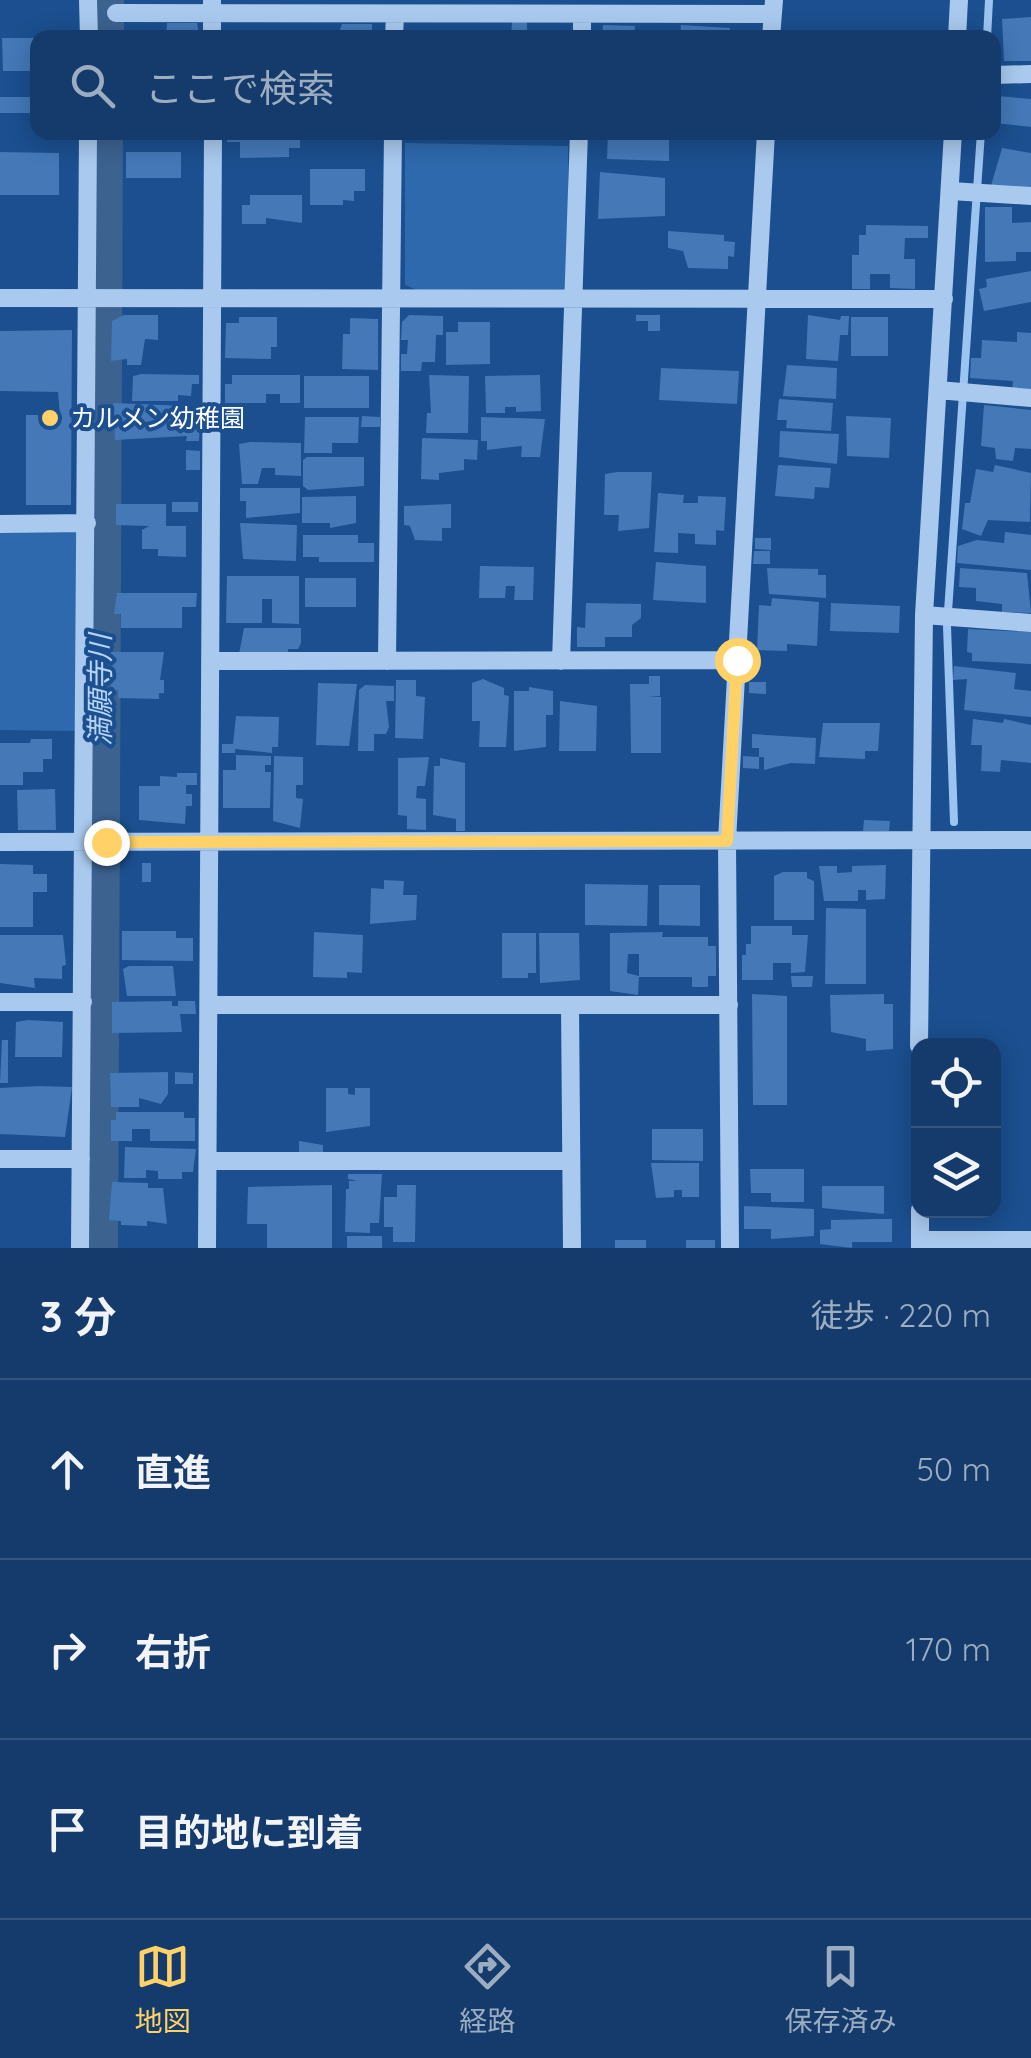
<!DOCTYPE html>
<html lang="ja">
<meta charset="utf-8">
<style>
body{margin:0;font-family:Quicksand,"Noto Sans JP",sans-serif;background:#214673;color:#f1f3f6}
.controls{position:absolute;right:30px;bottom:30px;display:grid;overflow:hidden;border-radius:20px;box-shadow:0 5px 25px #0003}
.controls button{width:90px;height:90px;display:grid;place-items:center;padding:0;border:0;border-bottom:2px solid #33557e;background:#143b6b;color:#f1f3f6;font:50px sans-serif}
.stop{position:absolute;width:30px;height:30px;margin:-22px;border:8px solid #ffd166;border-radius:50%;background:#fff}
.stop.end{background:#ffd166;border-color:#fff;box-shadow:0 2px 10px #0008}
.list{margin:0;padding:0;list-style:none}
h2{display:flex;justify-content:space-between;align-items:center;height:130px;margin:0;padding:0 40px;font-size:42px}
h2 small{font-size:32px;font-weight:400;color:#9dadc1}
.list li{display:grid;grid-template-columns:65px 1fr auto;gap:30px;align-items:center;box-sizing:border-box;height:180px;padding:0 40px;border-top:2px solid #33557e}
.list b{display:block;font-size:38px;white-space:nowrap}
.list em{font-size:32px;font-style:normal;color:#9dadc1}
.icon{flex:none;width:55px;height:55px;fill:none;stroke:currentColor;stroke-width:2;stroke-linecap:round;stroke-linejoin:round}
.map{position:relative;flex:none;width:1031px;height:1248px;overflow:hidden}
.search{position:absolute;background:#143b6b;box-shadow:0 5px 25px #0003;left:30px;right:30px;top:30px;height:110px;display:flex;align-items:center;gap:25px;box-sizing:border-box;padding:0 35px;border-radius:20px;color:#9dadc1;font-size:38px}
.sheet{height:670px;background:#143b6b}
nav{display:flex;justify-content:space-around;align-items:center;box-sizing:border-box;height:140px;border-top:2px solid #33557e;background:#143b6b;font-size:28px;color:#9dadc1}
nav a{display:grid;justify-items:center;gap:5px}
nav .on{color:#ffd166}
.map>svg:first-child{display:block}
</style>
<div class="map">
<svg width="1031" height="1248" viewBox="0 0 1031 1248">
<rect width="100%" height="100%" fill="#1b4f8f"/>
<!-- green -->
<path fill="#2e69ad" d="M405,143L568,146V295L417,290L405,285Z
M78,530L75,731L0,730V532Z"/>
<g fill="none" stroke-linecap="round" stroke-linejoin="round">
<!-- stream -->
<path stroke="#9cc4f0" stroke-width="8" d="M987,38L989,0
M954,822L947,626L981,132"/>
<!-- river -->
<path stroke="#3c6290" stroke-width="42" d="M103,0V38
M97,1248L102,132"/>
</g>
<!-- building -->
<path fill="#4478b7" d="M1031,17V61H1004L1002,19Z
M512,22H527V38H511Z
M167,23H197L200,38H166Z
M342,24H372V38H337Z
M603,25L635,26L634,38H602Z
M681,25L730,28L729,38H680Z
M2,38H38V71H3Z
M997,96L1031,99V127L995,123Z
M0,97H38V113H0Z
M227,132H300V148H289V157L240,158V142H227Z
M608,132H669V161L607,159Z
M1002,148L1031,153V192L1008,186L1007,191L990,189Z
M0,152L59,153V195H0Z
M126,152H181V178H126Z
M310,169H365V191H354V201L343,200V205H310Z
M600,172L665,178V216L598,219Z
M250,195H302V223L266,218V224H242V205H250Z
M985,207H1012V223L1031,222V252H1016V261L985,262Z
M866,225L928,226V238H905L904,259H915V289L890,288V274H870V289H852V255H859V235H866Z
M668,231L724,235V241L735,242L734,257L728,256V269L688,268L683,251L668,248Z
M1031,271V302L984,311L979,289L987,287L986,279Z
M124,315H158V340L145,339L141,365H127V359L111,361L112,321Z
M409,315L443,316V335H436L435,362H422L421,371H401V354H407L408,340H401L402,322Z
M636,315H660V331H648V321H636Z
M808,315L840,320L841,316H849L848,335H840L838,361L806,359Z
M239,317H277V347H271V359L225,358L226,323H239Z
M851,317H888V356H851Z
M350,318L378,319V370L342,369L343,334H350Z
M458,322H490V364L446,365V332H458Z
M72,330L71,505H26V415H60L58,392L0,391V331Z
M1017,332L1031,333V392L1012,391L1013,381L970,378L971,358H981L982,340L1017,342Z
M787,365L837,368L836,399L783,396Z
M661,368L739,371L737,404L659,400Z
M142,374L199,375V384H192L191,396L178,395V401H132L133,376Z
M232,375H300V403H280V394H266V403H225V384H232Z
M429,375L469,376L468,433H426L427,413H431Z
M540,375L541,411L516,412V407H505V413H486L485,376Z
M304,376H369V408H304Z
M779,399L833,403L831,431L786,428L787,420H777Z
M113,403L186,406V421L200,422L199,441H186L187,436L115,440Z
M984,405L1031,410V449L1015,448L1013,461L996,459L995,448L981,446Z
M362,416L380,417V427H361Z
M846,416L891,418L889,458L847,456Z
M305,417H359L358,443H332V453H304Z
M481,417L545,419L540,457H521L522,446L487,450V441H481Z
M780,431L839,434L837,464L779,457Z
M422,438L478,440L477,460L464,459V470L439,473V480L421,479Z
M250,442L301,443V476L275,475V468H262L258,484H242L239,444Z
M186,450L200,451V470H186Z
M307,457H364V486L308,490L303,486V460Z
M778,465L831,468L829,488L815,487L814,499L775,496Z
M995,465L1031,473L1030,522L988,520L981,536L962,529L965,503H970L976,469L993,472Z
M617,472H652L649,528L618,531L619,515H604L605,474Z
M240,488H300V513L246,518V501H240Z
M658,493L684,495L683,503H698V496L726,497L724,531L716,530V545L695,544V534L678,533V553L654,552Z
M356,496V523L330,528V523H302V497Z
M172,502H198V512H172Z
M116,504H166V526H186V557L158,556V549H142V530L149,526L116,525Z
M451,504V528H442V541L415,540L410,526L404,525V506Z
M240,523L297,525L296,561L243,559Z
M1005,532L1031,535V570L957,563L958,546L977,540L1004,543Z
M303,535H358V543H374V562H319V557H303Z
M755,538H771V550L755,549Z
M754,551H770V564H753Z
M656,562L706,566V603L653,600Z
M480,566L534,567L533,600H514L515,586H506L505,598H479Z
M767,568L818,569V575H826V598L769,594Z
M960,568L1027,573L1031,613L1002,612V604L976,601V588L959,587Z
M227,576H299V624L272,623V599H262V623H226Z
M305,578H356V607H305Z
M117,593H197L196,607H182V628H121V614H114Z
M772,598L819,602L817,646L787,644V651L757,650L759,605L771,606Z
M586,603L641,604V618L632,625V637H605V647H577V627L585,628Z
M831,603L900,606L899,633L830,631Z
M244,628H301V643L298,649H288V654H239Z
M968,629L1031,632V664L972,661V653L967,652Z
M111,652H164L160,680H164V693H159V699L118,698V690H111Z
M954,666L1016,673L1014,689L1031,691V717L964,710L967,679L953,680Z
M649,676H660V696L648,697H661V753H631L630,684H649Z
M483,679L504,688V695L509,696L506,747H479L480,721H472V683Z
M396,680H416V696L425,697L423,739L395,738Z
M749,682H766V694L749,693Z
M318,683L357,684L349,746L316,745Z
M365,685L394,686V701H386L389,727L386,734H374V751H358L359,690Z
M529,687L553,691V715H546V747L514,751V691H529Z
M560,701L597,706L596,751H559Z
M236,716L279,717L278,747H272V753L235,749V753H222V744H233Z
M973,719L1003,723L1004,719L1031,725V763L1001,760L1000,772L981,771L982,745H971Z
M823,723H880L878,751H865V759L819,757Z
M752,734L816,738L815,764L791,763L764,770V757H759V769L743,768V756L759,757V748H752Z
M31,739H52V759H43V772H23V785H0V743H30Z
M236,755L271,756V765H265V772H271L270,808H223V770H236Z
M274,756L303,757V785H296V798L303,799L300,828L273,821Z
M429,757L425,786H417L416,798L426,799V830L407,829V816L398,815V758Z
M440,758L465,763V831H456V819L433,815L434,766H440Z
M177,773H197V785H186V794H192V806H186L185,824L139,820V786H160V776L177,777Z
M55,789L56,830H18L17,790Z
M864,820L890,821L889,831H863Z
M142,863H151V882H142Z
M0,864L33,865V874H47V892H33V927H0Z
M886,865L885,899L866,900V890H858V901H824L819,866H837V873L852,872V866Z
M783,872H807V878L814,881V920H774V876Z
M384,880L404,881L403,895H417L416,920L370,924L371,888L384,889Z
M585,884L648,885L647,926L585,925Z
M659,885H700V926L659,925Z
M826,908L866,909V984H825Z
M751,926H792V935H808L805,972L791,973V963H773V980H742V955H746V944H751Z
M122,931H176V938H193V961L122,960Z
M314,932L363,935L362,973L347,972V978L313,977Z
M663,932L662,937H708V946H716V976H708V987H692V977H639V954H628L627,973L639,976L638,995L610,991V933Z
M502,933H536V973H528V978H502Z
M539,933H579L580,980L540,983Z
M0,935H63L66,965L62,966V979L34,978L35,988L0,983Z
M129,966H173L176,996H127L123,969Z
M791,976H813L812,987H792Z
M752,994L787,996V1105H753Z
M884,994V1004H893V1049L866,1051V1039L831,1032L830,995Z
M172,1001V1006H178V1001H195L196,1014H180L182,1032L112,1033V1002Z
M28,1020L63,1022L62,1057H15L16,1022Z
M2,1040H8V1083H0Z
M168,1072V1094L161,1104L139,1098V1107H111L110,1073Z
M175,1072L193,1073V1084H175Z
M39,1086L72,1087L65,1137L0,1134V1088Z
M326,1088H348V1094L355,1095V1088H370V1126L326,1132Z
M116,1112H184V1118H195V1141H150V1129H132V1141H111V1120H116Z
M652,1129H703V1161L652,1160Z
M299,1141L323,1145V1154H299Z
M125,1147L196,1149L193,1172H182V1179H158V1171L146,1170V1178H124Z
M651,1163H699V1197H682V1190H674V1197L656,1198Z
M750,1169H804V1202H771V1193H751Z
M348,1174H382L379,1223H370V1233L345,1232L346,1189H349V1181H357L348,1179Z
M112,1182L148,1183V1188H163L167,1224L147,1221V1226L121,1225V1221L109,1220Z
M332,1185V1248H267V1224H247L248,1187Z
M397,1185H416L415,1242H393V1227H384V1197H397Z
M822,1186H884V1214L822,1208Z
M744,1206L814,1209V1236L771,1239V1229H744Z
M875,1219H892V1242H852V1248L820,1244V1230L831,1229V1220Z
M347,1236H382V1248H347Z
M615,1240H646V1248H615Z
M686,1240H715V1248H686Z"/>
<g fill="none" stroke-linecap="round" stroke-linejoin="round">
<!-- minor -->
<path stroke="#a9c9ee" stroke-width="18" d="M88,0L89,38
M116,13L773,14
M212,38V0
M394,38L395,14
M582,38V14
M771,38L774,0
M957,38L959,0
M994,75L1031,74
M951,191L1031,196
M0,298L944,299
M938,390L1031,398
M0,524L87,523
M924,615L1031,623
M211,661L737,660
M387,661L393,132
M561,661L579,132
M0,842L1031,840
M0,1002H83
M209,1005H729
M570,1005L572,1248
M919,1046L924,615L953,132
M0,1159H81
M208,1161H571
M920,1210V1248
M920,1240H1031
M80,1248L88,132
M207,1248L213,132
M730,1248L727,841L766,132"/>
</g>
<g fill="none" stroke-linecap="round" stroke-linejoin="round">
<!-- route -->
<path stroke="#ffd166" stroke-width="12" d="M106,842L727,841L737,660"/>
</g>
<!-- markers -->
<circle fill="#ffd166" stroke="#1b4f8f" stroke-width="4" cx="50" cy="418" r="10"/>
<g text-anchor="middle" stroke-width="8" stroke-linejoin="round" paint-order="stroke">
<!-- poi labels -->
<g font-size="25" fill="#fff" stroke="#1b4f8f" text-anchor="start">
<text x="70" y="427">カルメン幼稚園</text>
</g>
<!-- water labels -->
<g font-size="28" font-style="italic" fill="#b5d3f5" stroke="#1b4f8f">
<text transform="translate(100 690) rotate(-90)" y="10">満願寺川</text>
</g>
</g>
</svg>
<div class="controls">
<button><svg class="icon" aria-label="locate" viewBox="0 0 24 24"><circle cx="12" cy="12" r="6"/><path d="M12 2v4M12 18v4M2 12h4M18 12h4"/></svg></button>
<button><svg class="icon" aria-label="layers" viewBox="0 0 24 24"><path d="M12 4l9 5-9 5-9-5zM3 14l9 5 9-5"/></svg></button>
</div>
<div class="stop" style="left:737px;top:660px"></div>
<div class="stop end" style="left:106px;top:842px"></div>
<div class="search"><svg class="icon" aria-label="search" viewBox="0 0 24 24"><circle cx="10" cy="10" r="6"/><path d="M15 15l6 6"/></svg>ここで検索</div>
</div>
<section class="sheet">
<h2>3 分<small>徒歩 · 220 m</small></h2>
<ul class="list">
<li><svg class="icon" aria-label="ahead" viewBox="0 0 24 24"><path d="M12 20V5M6 11l6-6 6 6"/></svg><div><b>直進</b></div><em>50 m</em></li>
<li><svg class="icon" aria-label="right" viewBox="0 0 24 24"><path d="M7 20v-9h11M14 6l5 5-5 5"/></svg><div><b>右折</b></div><em>170 m</em></li>
<li><svg class="icon" aria-label="arrive" viewBox="0 0 24 24"><path d="M6 21V4h12l-3 4 3 4H6"/></svg><div><b>目的地に到着</b></div></li>
</ul>
</section>
<nav>
<a class="on"><svg class="icon" aria-label="map" viewBox="0 0 24 24"><path d="M3 6l6-2 6 2 6-2v14l-6 2-6-2-6 2zM9 4v14M15 6v14"/></svg>地図</a>
<a><svg class="icon" aria-label="directions" viewBox="0 0 24 24"><path d="M12 3l9 9-9 9-9-9zM9 14v-3h6M13 9l2 2-2 2"/></svg>経路</a>
<a><svg class="icon" aria-label="saved" viewBox="0 0 24 24"><path d="M7 4h10v16l-5-4-5 4z"/></svg>保存済み</a>
</nav>
